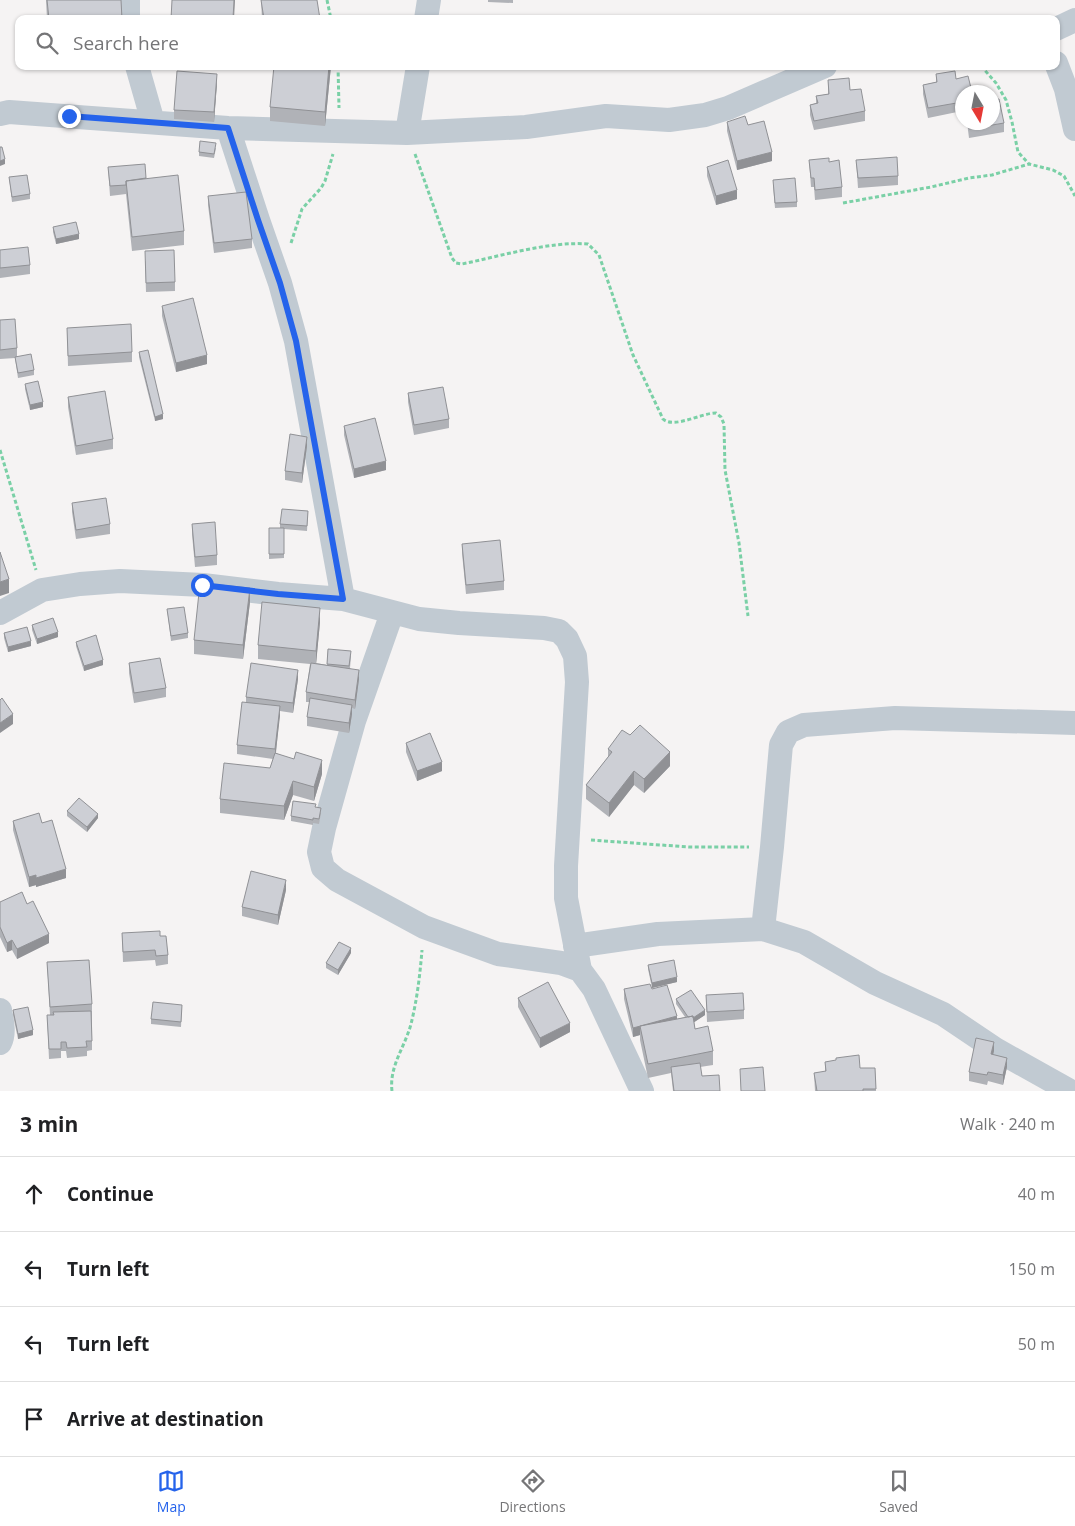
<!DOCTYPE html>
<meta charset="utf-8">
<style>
body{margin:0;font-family:"Open Sans",sans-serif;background:#f2f2f2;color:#202124}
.compass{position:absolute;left:955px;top:85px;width:45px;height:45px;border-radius:50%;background:#fff;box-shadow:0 1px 4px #0004;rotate:170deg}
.stop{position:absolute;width:15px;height:15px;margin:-11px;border:4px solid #2563eb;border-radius:50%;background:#fff}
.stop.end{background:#2563eb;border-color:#fff;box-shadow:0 1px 5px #0008}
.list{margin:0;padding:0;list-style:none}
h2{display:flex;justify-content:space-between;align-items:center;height:65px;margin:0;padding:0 20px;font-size:21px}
h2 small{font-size:16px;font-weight:400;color:#757577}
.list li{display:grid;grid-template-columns:32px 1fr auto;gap:15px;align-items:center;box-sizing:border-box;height:75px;padding:0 20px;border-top:1px solid #e0e0e0}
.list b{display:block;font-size:19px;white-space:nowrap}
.list em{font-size:16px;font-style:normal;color:#757577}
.icon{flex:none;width:28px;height:28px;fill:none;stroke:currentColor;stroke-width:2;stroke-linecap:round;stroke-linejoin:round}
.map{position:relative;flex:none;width:1075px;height:1091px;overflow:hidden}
.search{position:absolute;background:#fff;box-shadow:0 1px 4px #0004;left:15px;right:15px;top:15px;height:55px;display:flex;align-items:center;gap:12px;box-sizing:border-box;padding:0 18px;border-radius:10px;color:#757577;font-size:19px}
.sheet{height:365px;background:#fff}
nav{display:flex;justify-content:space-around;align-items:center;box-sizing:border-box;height:70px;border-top:1px solid #e0e0e0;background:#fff;font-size:14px;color:#757577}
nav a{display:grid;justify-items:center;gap:2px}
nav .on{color:#2563eb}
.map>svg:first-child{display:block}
</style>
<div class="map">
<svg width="1075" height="1091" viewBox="0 0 1075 1091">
<rect width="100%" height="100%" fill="#f5f3f3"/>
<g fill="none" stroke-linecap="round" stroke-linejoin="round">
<!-- path -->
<path stroke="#7ad0a6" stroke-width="3" stroke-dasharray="4 2.5" stroke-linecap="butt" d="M327,0L331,19
M338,66L339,108
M981,66L996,83L1006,100L1012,122L1018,152L1029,164
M415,154L452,258L456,263L462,264C501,256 550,241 588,244L599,255L633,355L663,419C674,429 701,413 716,413L721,417L724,424L725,470L739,543L748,616
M843,203L931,187L969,178L992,175L1029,164L1053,170L1064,176L1075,196
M291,243L302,209L321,188L325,181L333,154
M0,450L36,570
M591,840L689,847H749
M392,1091C389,1066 405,1047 411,1024C417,1000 420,975 422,950"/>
<!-- minor -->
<path stroke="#c1cad2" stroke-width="24" d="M128,0V19
M426,19L429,0
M1056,29L1075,20
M1056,63L1066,89L1075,129
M137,66L153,122
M0,114L9,112L228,128L407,133L526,127L606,116L669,120L705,115L728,108L825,66
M228,128L258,220L280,283L296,341L343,599
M407,133L418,66
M0,613L42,590L80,584L120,581L203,585L278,594L343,599L419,619L459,623L544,628L559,631L567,639L575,656L577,682L566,866V898L580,970
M392,613L354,721L324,828L319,852L323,868L337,880L424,927L498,954L561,963L580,970L594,989L642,1091
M763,929L772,847L781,745L788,732L804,725L895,718L1075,723
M575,946L658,934L763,929L804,942L875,983L943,1014L995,1049L1070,1091
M0,1010C2,1021 5,1033 0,1043"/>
</g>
<!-- wall -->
<path fill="#b0b2b7" d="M46,0H121L122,19H47Z
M261,0L320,19H262Z
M488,0H513V3L488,2Z
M331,66L325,126L270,121V107Z
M936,74L956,79L962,92V111L928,118L923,94V85L936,82Z
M828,80L850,90L865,111V121L814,130L810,115V105L816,103V96L828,94Z
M217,83L214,122L174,119V110Z
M727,122L748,125L772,161L737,170L727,131Z
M967,122L1004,123V132L969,138Z
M216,148L214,158L199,156V152Z
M809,160L829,162L842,187V197L815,200L814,187H811Z
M856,160L898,176V185L858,188Z
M108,167L146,178L184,231V245L132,251L126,194L110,196Z
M707,167L737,199L716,205L707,176Z
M9,177L30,194V199L12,202Z
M773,185L797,202V207L775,208Z
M208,196L252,239V248L214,253L208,205Z
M53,227L79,239L56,244L53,232Z
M0,250L30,265V274L0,278Z
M145,261L175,282V291L146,292Z
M162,306L207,364L176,372L162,316Z
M0,320L17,348V356L34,370V375L18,378L15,358L0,359Z
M67,328L132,352V362L68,366Z
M139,352L163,419L155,421L139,357Z
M25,384L43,407L30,410L25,389Z
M408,393L449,419V428L414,435L408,402Z
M68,397L113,439V449L76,455L68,407Z
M344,426L386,470L354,478L344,435Z
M307,446L302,483L285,480V471Z
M72,503L110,524V534L76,539L72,512Z
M308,511L307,531L284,529V558L269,559V528H280V524Z
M192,524L217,555V565L195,567L192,534Z
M462,544L504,581V590L466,594L462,553Z
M250,602L243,659L194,654V640Z
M167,609L188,633V638L171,641Z
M320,622L316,663L327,665L328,649L351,656L350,668L359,679L355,709L352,708V714L349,733L307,726V717L310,702H306V692L310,664L258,659V645Z
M32,625L58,637L37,644L32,630Z
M4,633L31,646L8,652L4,638Z
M76,642L103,665L84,671L76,646Z
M129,663L166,688V697L134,703L129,673Z
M298,679L293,713L280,711L276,753L322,774L314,801L293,795L284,820L220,813V799L270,768L273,759L237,754V745L246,702V697Z
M630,735L670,766L644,793L634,785L609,817L586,799V785L608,757V749Z
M406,743L442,771L417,781L406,752Z
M316,807L321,813L319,824L313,823V825L291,821V816Z
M67,811L98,818L87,832L67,816Z
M13,821L42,823L66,878L36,887V885L29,887L13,830Z
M286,890L278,925L242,916V907Z
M0,902L27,904L49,943L17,959L12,950L7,952L0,937Z
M122,933L160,936L168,955V964L156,966L155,960L123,962Z
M351,953L338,975L326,968V963Z
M47,962L92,1004V1050L87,1051V1056L67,1058L66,1051H61V1058L49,1059L47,1015H50Z
M648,965L677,982L652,988L648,969Z
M624,989H652L677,1019L685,1017L676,1004V999L705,1015L694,1022L695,1029L713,1051V1065L700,1067L702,1076L720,1091H673L671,1073L648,1078L640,1040V1035L633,1037L624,999Z
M706,995L744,1010V1019L707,1022Z
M518,998L570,1032L540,1048L518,1007Z
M182,1005L181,1027L151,1024V1019Z
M13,1010L33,1035L18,1039L13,1015Z
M994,1051L993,1054L1007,1067L1003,1085L988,1081L987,1085L969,1081V1072Z
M825,1062L860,1068H875L876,1091H815L814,1073L825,1072Z"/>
<!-- shaded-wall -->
<path fill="#909195" d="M234,0H235L234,19H233Z
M329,66H331L325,126V112Z
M217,74V83L214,122V112Z
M772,152V161L737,170V161Z
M5,159V164L0,166V161Z
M737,190V199L716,205V196Z
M79,234V239L56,244V239Z
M207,355V364L176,372V363Z
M43,402V407L30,410V405Z
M163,414V419L155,421V417Z
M307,437V446L302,483V473Z
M386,461V470L354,478V469Z
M9,579V593L0,596V582Z
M250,588V602L243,659V645Z
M320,608V622L316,665V651Z
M58,632V637L37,644V639Z
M31,641V646L8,652V647Z
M103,660V665L84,671V666Z
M298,670V679L293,713V703Z
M359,670V679L355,709V700Z
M352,705V714L349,733V723Z
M280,706V716L275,759V749Z
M13,714V724L0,733V723Z
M670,752V766L644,793V779Z
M322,760V774L314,801V787Z
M442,762V771L417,781V771Z
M634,771V785L609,817V803Z
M293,781V795L284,820V806Z
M98,814V818L87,832V827Z
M66,869V878L36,887V878Z
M36,875V885L29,887V877Z
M286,880V890L278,925V915Z
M49,934V943L17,959V949Z
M12,940V950L7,952V943Z
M351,948V953L338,975V970Z
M677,977V982L652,988V983Z
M705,1010V1015L690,1025V1020Z
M677,1016V1026H640V1035L633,1037V1028Z
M570,1023V1032L540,1048V1038Z
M33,1030V1035L18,1039V1034Z
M994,1042V1051L991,1063V1054Z
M1007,1058V1067L1003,1085V1075Z"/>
<!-- building -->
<path fill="#cdcfd5" stroke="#909195" d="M47,0H121L122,19H49Z
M172,0H234L233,19H171Z
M261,0H317L320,19H264Z
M274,66H329L325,112L270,107Z
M177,71L217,74L214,112L174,110Z
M955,71L956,79L968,76L972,92H962V102L928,108L923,85L937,82L936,74Z
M849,78L850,90L861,89L865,111L814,121L810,105L818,103L816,96L829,94L828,80Z
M999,99L1004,123L969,129L968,122H992V100Z
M745,116L748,125L764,121L772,152L737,161L727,122Z
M200,141L216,143L214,154L199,152Z
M0,147H2L5,159L0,161Z
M897,157L898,176L858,178L856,160Z
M829,158V162L839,160L842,187L815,190L814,178H811L809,160Z
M728,160L737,190L716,196L707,167Z
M145,164L146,178L126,181V185L110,186L108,167Z
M27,175L30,194L12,197L9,177Z
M178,175L184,231L132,237L126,181Z
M795,178L797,202L775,203L773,180Z
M246,192L252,239L214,243L208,196Z
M76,222L79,234L56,239L53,227Z
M28,247L30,265L0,268V250Z
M174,250L175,282L146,283L145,251Z
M193,298L207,355L176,363L162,306Z
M15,319L17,348L0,350V320Z
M131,324L132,352L68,356L67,328Z
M148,350L163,414L155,417L139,352Z
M31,354L34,370L18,373L15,357Z
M38,381L43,402L30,405L25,384Z
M443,387L449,419L414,425L408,393Z
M105,391L113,439L76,446L68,397Z
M375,418L386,461L354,469L344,426Z
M290,434L307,437L302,473L285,471Z
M106,498L110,524L76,530L72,503Z
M282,509L308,511L307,526L280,524Z
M215,522L217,555L195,557L192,524Z
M269,528H284V554H269Z
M500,540L504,581L466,585L462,544Z
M0,552L9,579L0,582Z
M200,583L250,588L243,645L194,640Z
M262,602L320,608L316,651L258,645Z
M184,607L188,633L171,636L167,609Z
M53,618L58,632L37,639L32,625Z
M27,627L31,641L8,647L4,633Z
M96,635L103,660L84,666L76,642Z
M328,649L351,651L349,666L327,664Z
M160,658L166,688L134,693L129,663Z
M251,663L298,670L293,703L246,697Z
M311,663L359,670L355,700L306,692Z
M2,698L13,714L0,723V700Z
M310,698L352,705L349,723L307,717Z
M242,702L280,706L275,749L237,745Z
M640,725L670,752L644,779L634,771L609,803L586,785L612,752L608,749L622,730L630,735Z
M430,733L442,762L417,771L406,743Z
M296,752L322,760L314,787L293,781L284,806L220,799L224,763L270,768L275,753L294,759Z
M79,798L98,814L87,827L67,811Z
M293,801L316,804L315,807L321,808L319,819L313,818V820L291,816Z
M39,813L42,823L52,820L66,869L36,878V875L29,877L13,821Z
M251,871L286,880L278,915L242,907Z
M22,892L27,904L33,901L49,934L17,949L12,940L7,943L0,927V902Z
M160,931V936H166L168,955L156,956L155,950L123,952L122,933Z
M339,942L351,948L338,970L326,963Z
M89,960L92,1004L50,1007L47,962Z
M674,960L677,977L652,983L648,965Z
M548,982L570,1023L540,1038L518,998Z
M650,984L652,989L667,985L677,1016L633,1028L624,989Z
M691,990L705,1010L693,1018V1016L688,1017L676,999Z
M743,993L744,1010L707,1012L706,995Z
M153,1002L182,1005L181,1022L151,1019Z
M28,1007L33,1030L18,1034L13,1010Z
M91,1011L92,1041H86L87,1047L67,1048L66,1042H61V1049H49L47,1015H54L53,1012Z
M693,1016L695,1029L708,1026L713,1051L648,1064L640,1026Z
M976,1038L994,1042L991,1054L1007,1058L1003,1075L988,1072L987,1075L969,1072Z
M859,1055L860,1068H875L876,1089H863V1091H817L814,1073L826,1071L825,1062L836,1060V1058Z
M700,1063L702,1076L719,1075L720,1091H674L671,1067Z
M763,1067L765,1091H741L740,1069Z"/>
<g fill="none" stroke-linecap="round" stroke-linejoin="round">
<!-- route -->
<path stroke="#2563eb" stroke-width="6" d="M69,116L228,128L258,220L280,283L296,341L343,599L278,594L202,585"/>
</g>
</svg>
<svg class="compass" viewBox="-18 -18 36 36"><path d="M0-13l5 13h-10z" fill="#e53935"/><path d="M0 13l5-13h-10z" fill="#757577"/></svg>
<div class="stop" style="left:202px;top:585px"></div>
<div class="stop end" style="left:69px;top:116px"></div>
<div class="search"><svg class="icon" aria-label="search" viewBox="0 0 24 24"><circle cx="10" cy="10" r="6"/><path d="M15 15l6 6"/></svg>Search here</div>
</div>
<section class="sheet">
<h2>3 min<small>Walk · 240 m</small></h2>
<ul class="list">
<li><svg class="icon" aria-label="ahead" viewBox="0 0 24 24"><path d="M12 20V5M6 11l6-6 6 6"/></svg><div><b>Continue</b></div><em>40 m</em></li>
<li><svg class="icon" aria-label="left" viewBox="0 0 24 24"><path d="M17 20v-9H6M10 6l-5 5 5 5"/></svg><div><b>Turn left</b></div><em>150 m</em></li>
<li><svg class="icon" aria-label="left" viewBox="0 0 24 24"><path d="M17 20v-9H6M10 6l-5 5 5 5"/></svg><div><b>Turn left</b></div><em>50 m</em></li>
<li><svg class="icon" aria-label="arrive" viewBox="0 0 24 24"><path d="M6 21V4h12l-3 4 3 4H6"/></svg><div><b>Arrive at destination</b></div></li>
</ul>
</section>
<nav>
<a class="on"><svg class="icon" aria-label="map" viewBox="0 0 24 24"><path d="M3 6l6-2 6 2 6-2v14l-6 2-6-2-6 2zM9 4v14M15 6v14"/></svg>Map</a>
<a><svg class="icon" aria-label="directions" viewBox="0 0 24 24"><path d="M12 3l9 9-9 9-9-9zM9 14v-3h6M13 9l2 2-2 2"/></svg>Directions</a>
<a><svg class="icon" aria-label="saved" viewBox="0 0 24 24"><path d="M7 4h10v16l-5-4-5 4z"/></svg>Saved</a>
</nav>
